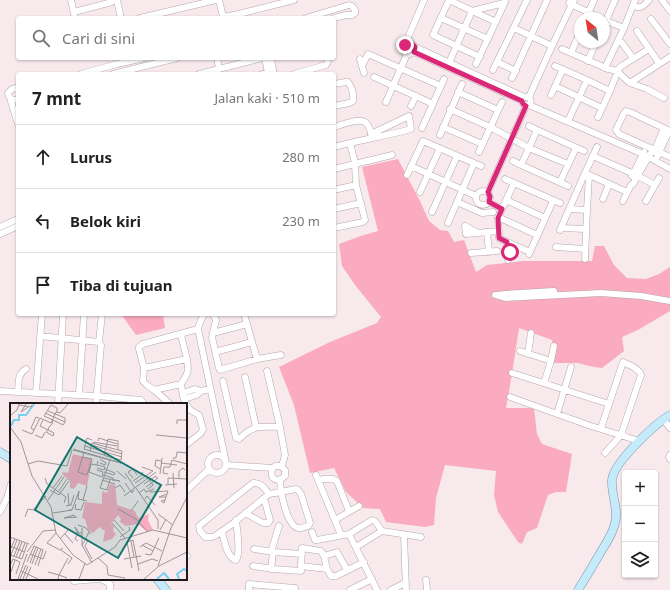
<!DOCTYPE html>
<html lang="id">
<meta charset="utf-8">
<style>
body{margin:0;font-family:"Noto Sans",sans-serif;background:#f6f6f6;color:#222}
.controls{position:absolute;right:12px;bottom:12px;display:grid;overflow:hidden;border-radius:4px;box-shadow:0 1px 3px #0004}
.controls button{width:36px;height:36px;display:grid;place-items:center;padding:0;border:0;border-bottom:1px solid #e0e0e0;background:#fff;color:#222;font:20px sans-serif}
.compass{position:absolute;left:574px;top:12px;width:36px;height:36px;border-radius:50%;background:#fff;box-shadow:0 1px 3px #0004;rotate:330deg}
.stop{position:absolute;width:12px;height:12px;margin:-9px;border:3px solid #db2777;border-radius:50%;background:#fff}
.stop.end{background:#db2777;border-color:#fff;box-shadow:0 1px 4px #0008}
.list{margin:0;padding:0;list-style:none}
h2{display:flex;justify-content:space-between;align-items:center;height:52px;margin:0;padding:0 16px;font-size:17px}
h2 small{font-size:13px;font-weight:400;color:#767676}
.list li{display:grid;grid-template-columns:26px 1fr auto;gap:12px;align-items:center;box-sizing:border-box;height:64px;padding:0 16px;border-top:1px solid #e0e0e0}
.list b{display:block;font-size:15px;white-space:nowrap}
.list em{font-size:13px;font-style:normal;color:#767676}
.icon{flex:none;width:22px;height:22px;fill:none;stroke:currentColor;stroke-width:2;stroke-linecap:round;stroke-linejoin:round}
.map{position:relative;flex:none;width:670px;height:590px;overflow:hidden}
.search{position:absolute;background:#fff;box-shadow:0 1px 3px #0004;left:16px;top:16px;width:320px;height:44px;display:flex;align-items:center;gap:10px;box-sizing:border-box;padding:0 14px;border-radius:4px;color:#767676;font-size:15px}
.panel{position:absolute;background:#fff;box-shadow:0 1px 3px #0004;left:16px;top:72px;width:320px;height:244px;border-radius:4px}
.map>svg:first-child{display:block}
</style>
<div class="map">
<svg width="670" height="590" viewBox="0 0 670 590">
<rect width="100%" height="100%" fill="#f7e9ec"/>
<!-- green -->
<path fill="#faabbf" d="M398,159L421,203L429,221L440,230L448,231L454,242L464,240L476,272L487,265L497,264L522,261H592L595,246H604L614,265L627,278L646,279L659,274L670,267V311L638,330L622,337L624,351L602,368L589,366L578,363H554L552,340L519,328L512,374L506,408H534L537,434L542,444L572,454L566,492H556L548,495L537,528L527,532L522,544L518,542L498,512L494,495L496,471L445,465L436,498L434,525L425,527L386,522L380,509L363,508L346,492L334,468L310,473L294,405L279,367L330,342L377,323L381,317L355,285L342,266L339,244L361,236L378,231L362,167Z
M121,314H163L165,328L136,335Z"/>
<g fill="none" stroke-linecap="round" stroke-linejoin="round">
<defs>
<path id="minor" d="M71,0L75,18
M117,0L121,18
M219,0L223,17L239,14V16
M662,0L670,11
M569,3L600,18
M633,6C642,9 643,6 649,0
M74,12L112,2
M239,14L294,0
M140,18L216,0
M306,18L349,5L352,6L355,10V13L352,15H346L334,18
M441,18L488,39
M586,18L594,0
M651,19L670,44
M604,20L624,28L605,68
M604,25L615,0
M514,28L552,46
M624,28L635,0
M637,31L659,63
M406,43L407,40L424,0
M622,43L633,58
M415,47L524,97H529
M562,49L608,69L618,71L622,76L630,83L647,89L664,98
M414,52L415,47L412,44L408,43L405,45L403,49L405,53L410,54L414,52L522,101L523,104L526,106
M571,53L580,32
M480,57L433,35L449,0L496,22
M217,58L219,69L262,58
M272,58L271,59L274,74
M360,59L364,73
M588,61L596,42
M497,62L516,71
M476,64L505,2
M448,65L472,11L504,3
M362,66L368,54L441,86
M555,66L587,80
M493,70L527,0
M81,74L117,64L144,58
M113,74L177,58
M199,74L219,69
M262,74L268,73L265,58
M294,74L326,65L328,61L327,58
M374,77L433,104
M512,78L547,0
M630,83L670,57
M334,84L346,82H348C352,87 354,95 353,101L349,103L334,106
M555,86L602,108
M18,89L15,88L12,89L8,93C9,99 13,101 18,99
M458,92L498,110
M551,95L563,69
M10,98L18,124
M386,102L407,54
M529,105L643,154L670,169
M411,106L416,96
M450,109L490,127L529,148L537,130L529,126
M598,117L610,91
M568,121L587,80L610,91L619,68L623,65L649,49
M334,127C342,125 362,116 367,124C370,128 371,133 372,137
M443,127L482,144
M422,128L444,79
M537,130L584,151
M670,131L632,113L626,111L624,113L616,130L619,134L670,157
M440,135L462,84
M334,147C360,140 386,136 411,129L409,116L371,134
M597,147L585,173L627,192
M479,152L502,102
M654,152L664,128
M593,156L634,174L655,185
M657,157L669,131
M513,161L521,165L529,148L568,164
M521,165L568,186
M411,166L476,196
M334,169L392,155
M407,175L423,141L481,166
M632,176L644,152
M560,182L576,148
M514,183L560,203
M334,190L356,185
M476 198a7 7 0 1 1 14 0a7 7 0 1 1-14 0Z
M420,192L440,148
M488,192L526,106C531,105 532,101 529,97L552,46L574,0
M603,199L609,184
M506,200L545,218
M623,201L631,185L633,184L650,154
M646,201L659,178
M457,202L482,213L493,212
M489,202L502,209L514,183L505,179
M334,209L361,203
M502,209L498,217L499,238L507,242C507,249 508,254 508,260
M570,209L587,210
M432,212L457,156
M498,217L537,235
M448,223L474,163
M0,227L18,219
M334,228L363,222L365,220L356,185L355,163L350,143
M561,228L586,229
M560,230L585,173
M487,232L489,252
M478,233L465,226L466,234L499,231
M0,234L18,226
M507,242L530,252
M556,247L585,249
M471,253L497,251
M529,254L553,201
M585,259L587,210L589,175
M495,295L505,298L601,293L641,296L670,301
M497,295L505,294L554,291
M204,314L201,320L198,329L225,458
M213,314L216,320L212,337L219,368L220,370L257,359L281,355
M244,314L257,359
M213,333L247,324
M40,336L99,342
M520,351L551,361L544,383
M215,352L252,342
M528,354L531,333
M551,361L554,346
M144,368L187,359L181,335
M512,373L609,404
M245,377L256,427
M223,381L236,438L239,439C254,424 260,427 280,427L267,371
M154,390L181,384
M0,391L97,396L141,400L144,404
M18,392C19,382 17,374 26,369
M36,393L42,314
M183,393L195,389L201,391L210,389
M79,395L84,314
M510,397L588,425L639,441
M184,399L197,395L201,391
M58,404L63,314
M96,404L101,345L99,342L102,314
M170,404L154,390L147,385L143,381L144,368L139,349V347L143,344L198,329
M186,404L190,410L199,415L203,429L201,433L186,445
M186,404L183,396L181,384C188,373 189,372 187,359
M557,414L571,367
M663,419L670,428
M280,427L285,455L282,466
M601,428L623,362C629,365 639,368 641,375L621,435L605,453
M208 464a9 9 0 1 1 18 0a9 9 0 1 1-18 0Z
M670,455L669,457L670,459
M226,465L273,468L275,466H281L285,470V476C277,484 268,478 273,468
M316,475L341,535
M318,480C324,479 332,477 337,481L349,511
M296,489L298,490L301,494L310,523L308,526C305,527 301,529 298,528C288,526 283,501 281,492Z
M186,491L209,469
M269,494C265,489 261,482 253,483L200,525L199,526L200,531L205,537H212L215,536L231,525L269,494L281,492L280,480
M0,512L7,498L11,484
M245,513L263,523H268L270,520L264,498
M335,520L359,506
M222,532C224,540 227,558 236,560C241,553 237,530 236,520
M312,532L315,540H317L349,534L372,520L375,521L382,531L421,537
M349,534L377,590
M404,535L406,590
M356,547L382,531
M254,549L273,552
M271,552L279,526
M186,556H187
M324,556L327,569L331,576H336L364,562
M253,566L274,569L301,571
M271,569L273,552L302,554
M327,569L301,566L302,548L321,551L324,556L337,552L347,570
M101,579L110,584V590
M426,580L427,590
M74,581L98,579
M249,590V584L295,588
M350,590L372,579
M391,590L405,583"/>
<path id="major" d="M0,452L11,459
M157,579L166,590
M578,590C586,577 594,564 602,550C607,542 613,533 615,523C619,509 611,495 612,480C613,463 655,424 670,415"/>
</defs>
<!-- minor casing -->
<use href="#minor" stroke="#b4a7aa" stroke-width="7"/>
<!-- major casing -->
<use href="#major" stroke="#7198a9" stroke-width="9"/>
<!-- minor -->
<use href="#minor" stroke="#fff" stroke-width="6"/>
<!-- major -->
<use href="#major" stroke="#c5eafa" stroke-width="8"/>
</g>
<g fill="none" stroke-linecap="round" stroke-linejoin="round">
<!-- route -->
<path stroke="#db2777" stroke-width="5" d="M405,45L408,43L412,44L415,47L414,52L522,101L523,104L526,106L488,192L490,197L489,202L502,209L498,218L499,238L507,242V251L508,253L510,252"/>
</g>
<!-- overview -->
<g transform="translate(10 403)">
<rect width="177" height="177" fill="#f7e9ec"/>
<path d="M63,51L82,56L77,83L68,80L64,86L60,85V78L52,71L53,69L58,70ZM100,81L105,82L107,102L125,108L128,115L139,111L138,117L143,127L137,129L128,121L116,123L110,119L111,116L108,112L101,121L104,123L103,128L106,131L102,136L93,139L95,128L89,124L83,130L78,127L75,116L72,115L75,99L92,101V88L97,90Z" fill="#faabbf"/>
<path fill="none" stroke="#7acff1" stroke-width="2" d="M1,23L4,17H9V12H16L24,1M147,176L154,170L159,176M169,176L167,171L174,166L177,168"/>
<path fill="none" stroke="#a09698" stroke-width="1" d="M16,1L11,9L18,4M9,2L21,4L22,2M38,8L55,15V19M35,10L55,19M1,12L7,7L9,1M34,13L41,2L47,5V9M33,17L30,23L44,30L43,33L36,29L38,27L39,24L42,21L43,17L34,13M43,17L53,22L55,19M167,21V17H177M0,24L11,39L22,73L41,104L46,130L63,152L77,162L105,144L110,137L143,127L177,135M12,27L22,31L30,15L41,20L46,9L50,10L58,1M24,27L21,25L26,14L29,15M25,32L32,35L35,29M146,32L177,35M82,37L77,35L74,46L94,52M88,38L89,35L107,41M83,39L107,43M82,42L112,51M75,43L112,54M63,47L111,60L63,46M80,48L82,40L112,48L111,57L96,53M96,53L94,52L98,36L108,38V47M73,54L82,56L77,72L68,69L74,49M163,55H166L167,49L177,50M90,56L96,60L95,62L90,60M100,57L90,85L97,87L100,77M151,60L167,62M18,61L28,58L57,63L62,47M87,65L94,67L95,64L87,62L88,58M150,66L145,63L146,57L151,58M87,67L93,69L92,74L79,69L81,61L87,62M107,68L116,76M94,69L104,72L105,70L95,66M115,70L125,85M163,70L164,85M150,71L152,55M158,71L153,70L154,64H160L162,57L177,61M93,72L103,75V78M35,75L37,81L56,94L54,100M93,75L110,78L104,77M123,75L118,69L123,66L127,72M169,75V68L173,65L175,67M92,77L105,81M123,78L133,71L132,69M115,80L122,90L124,87M125,80L143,68L132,64M134,81L146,73M155,82L167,81M158,82V75L177,76M136,84L148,75L145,73M43,85L52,73M105,85L110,82L115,89M126,85L148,117V126M138,86L143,82L138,75M40,87L49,92L59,78M48,89L57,76M140,89L158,88M58,90L59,102M129,90L134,86L136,89L144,86M114,93L146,69M156,94H149L157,91M135,96L137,93L145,102M38,97L54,74M73,97L77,83M155,97L154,100L151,98L155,97L158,88M66,101L65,106L71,107L74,99M56,103L61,102L64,92M108,106L126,116L138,129M62,107L69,88L68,96L77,98M121,108L128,98M43,110L62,107H59M148,111L163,122M15,114L18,106L23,107L36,93M54,115L64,112L65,115M54,115L67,114M104,117L114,128M102,120L115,135M68,122L76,125L81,131M72,125V142L82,160M150,127L156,116M46,130L37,140L50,147L53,145M69,130L65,124L67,129V130H72M55,131L63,140M0,134L19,141M110,134L120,127L119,124M50,136L59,126M78,137L75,143L82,156M68,138L65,136L67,132L72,133M121,138L124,154M132,142L143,148M0,143L15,149M72,143L79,129M130,144L136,140L152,148M0,147L5,136M51,147L62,155L58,161M17,149L33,128L45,127M20,151L33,156L36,148M135,151L141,152L149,135M0,152L12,156L17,141M1,152L7,137M4,153L10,138M6,154L12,139M9,155L15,140M88,155L97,163L98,172L115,175M114,156L131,153M17,159L24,143L31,146L25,162M20,160L26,144M22,161L28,145M128,161L142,156L148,158M0,162L3,156L10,159L6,171M28,163L33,147L31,146M148,163L161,125L177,94M122,165L117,139L123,137L129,168M11,168L28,176M1,169L5,157M38,169L49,172L58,155M8,176L17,151M10,176L16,162M13,176L18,163M16,176L21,164M48,176L49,172L57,175M69,176L75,160M134,176L149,163L177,149"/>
<path fill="#0f766e" fill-opacity="0.15" stroke="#0f766e" stroke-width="2" d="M67,34L151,82L108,155L25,107Z"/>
<rect width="177" height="177" fill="none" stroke="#1d191a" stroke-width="2"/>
</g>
</svg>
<div class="controls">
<button>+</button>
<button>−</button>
<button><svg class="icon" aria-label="layers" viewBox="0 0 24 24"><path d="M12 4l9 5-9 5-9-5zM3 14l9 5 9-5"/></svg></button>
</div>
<svg class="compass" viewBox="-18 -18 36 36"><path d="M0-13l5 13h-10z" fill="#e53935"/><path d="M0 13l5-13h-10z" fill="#767676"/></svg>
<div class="stop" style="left:510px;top:252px"></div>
<div class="stop end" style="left:405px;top:45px"></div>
<div class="search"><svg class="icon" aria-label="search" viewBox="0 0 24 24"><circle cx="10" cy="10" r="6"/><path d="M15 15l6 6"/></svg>Cari di sini</div>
<section class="panel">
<h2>7 mnt<small>Jalan kaki · 510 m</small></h2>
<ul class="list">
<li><svg class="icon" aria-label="ahead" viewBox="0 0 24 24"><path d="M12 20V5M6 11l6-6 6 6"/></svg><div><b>Lurus</b></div><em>280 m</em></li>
<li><svg class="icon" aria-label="left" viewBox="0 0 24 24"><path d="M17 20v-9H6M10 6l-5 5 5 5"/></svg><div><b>Belok kiri</b></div><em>230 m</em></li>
<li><svg class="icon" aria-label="arrive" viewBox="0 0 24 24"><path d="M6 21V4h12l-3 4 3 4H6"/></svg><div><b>Tiba di tujuan</b></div></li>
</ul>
</section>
</div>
